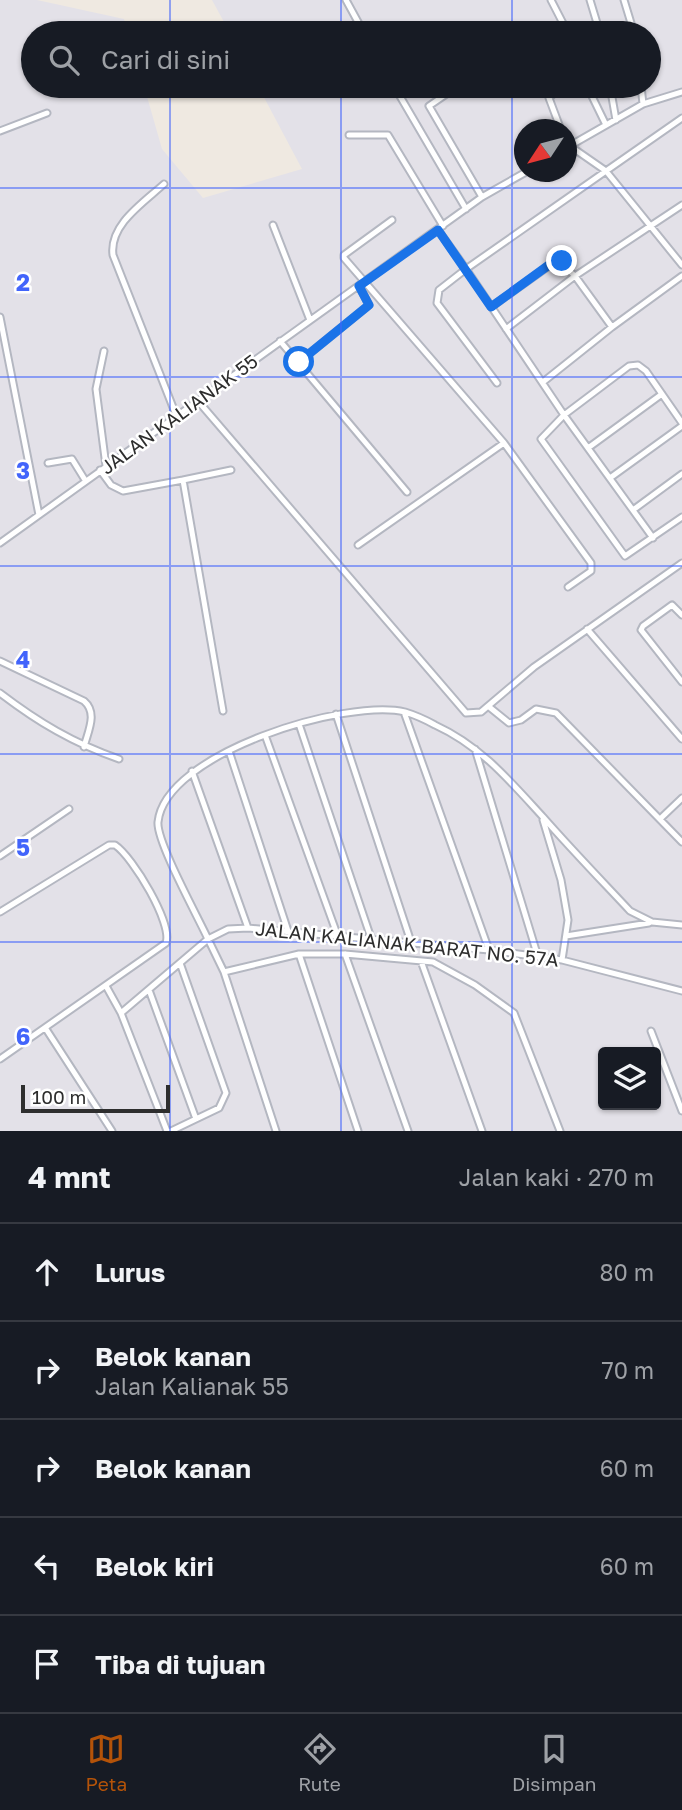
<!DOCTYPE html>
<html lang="id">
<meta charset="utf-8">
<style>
body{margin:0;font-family:"Golos Text",sans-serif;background:#242831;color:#f1f3f6}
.controls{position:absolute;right:21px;bottom:21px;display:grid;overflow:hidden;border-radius:7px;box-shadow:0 2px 5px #0004}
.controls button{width:63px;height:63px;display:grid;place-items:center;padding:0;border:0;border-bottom:2px solid #363941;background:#171b24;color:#f1f3f6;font:35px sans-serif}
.compass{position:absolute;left:514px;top:119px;width:63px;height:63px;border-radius:50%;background:#171b24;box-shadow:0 2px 5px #0004;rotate:234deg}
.scale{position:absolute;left:21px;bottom:18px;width:149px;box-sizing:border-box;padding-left:7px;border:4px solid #2e2e2e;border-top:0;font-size:19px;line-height:24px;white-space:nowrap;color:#2e2e2e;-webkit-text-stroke:5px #fff;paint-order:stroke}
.stop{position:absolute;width:21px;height:21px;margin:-16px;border:5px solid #1a73e8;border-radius:50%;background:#fff}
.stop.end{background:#1a73e8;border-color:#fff;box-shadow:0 2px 7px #0008}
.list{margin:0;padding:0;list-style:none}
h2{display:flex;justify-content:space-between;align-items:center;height:91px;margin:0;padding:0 28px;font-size:30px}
h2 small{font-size:23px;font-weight:400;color:#9ea1a6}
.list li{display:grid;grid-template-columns:46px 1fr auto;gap:21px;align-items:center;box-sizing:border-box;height:98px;padding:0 28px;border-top:2px solid #363941}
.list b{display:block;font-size:26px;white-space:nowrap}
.list p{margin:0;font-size:23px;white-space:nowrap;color:#9ea1a6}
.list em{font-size:23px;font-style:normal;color:#9ea1a6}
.icon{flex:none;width:38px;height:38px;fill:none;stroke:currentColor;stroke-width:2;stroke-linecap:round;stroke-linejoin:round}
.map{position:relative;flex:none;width:682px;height:1131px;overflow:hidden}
.search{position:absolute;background:#171b24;box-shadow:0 2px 5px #0004;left:21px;right:21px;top:21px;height:77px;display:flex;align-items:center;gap:18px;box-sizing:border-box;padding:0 24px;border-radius:38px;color:#9ea1a6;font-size:26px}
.sheet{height:581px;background:#171b24}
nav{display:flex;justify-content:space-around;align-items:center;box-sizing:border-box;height:98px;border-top:2px solid #363941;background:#171b24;font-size:19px;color:#9ea1a6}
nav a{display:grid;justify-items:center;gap:4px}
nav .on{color:#b45309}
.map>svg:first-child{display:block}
</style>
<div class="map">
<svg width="682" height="1131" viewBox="0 0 682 1131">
<rect width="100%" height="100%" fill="#efe9e1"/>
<!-- industrial -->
<path fill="#e3e1e8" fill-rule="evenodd" d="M0,0H37L124,19L128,33H33V86H144L162,149L203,198L302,169L258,86H649V33H230L212,0H682V1131H0ZM524,130H566V172H524ZM603,1052H656V1105H603Z"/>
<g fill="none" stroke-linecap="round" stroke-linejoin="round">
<defs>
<path id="lane" d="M346,0L364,33
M551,0L568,33
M590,0L600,33
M624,0L634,33
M365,86L375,93L391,86
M394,86L466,209
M458,86L429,106L482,197
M587,86L606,125
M610,86L616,120
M641,86L643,104
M561,130L549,98L562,86
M0,131L47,113
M349,135H388L443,226
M566,139L570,146L606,171L682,118
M566,148L643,104L682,92
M164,184C143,203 109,225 113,255L176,415
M392,220L344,255V258L504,443L591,563V571L568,587
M273,225L310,320
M438,230L466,269L439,290L437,303L497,383
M491,307L557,260L575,276L612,327
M0,317L39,515
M506,329L575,276L682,205
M280,341L407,492
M104,351L96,389L106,466
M299,362L369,305L359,286
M543,382L612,327L682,276
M198,401L466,713L481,712L534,667L682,563
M682,423L646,371L638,365L629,366L564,415L541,439L625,556L682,517
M588,448L662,394
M48,463L72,459L85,480
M100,470L111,485L123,491L183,480L223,711
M610,478L682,426
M183,480L231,470
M633,510L682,474
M653,538L564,415L466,269L606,171L682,265
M0,543L482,197L526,172
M358,545L504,443
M682,615L672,605L643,626L641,630L682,682
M587,629L682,739
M0,661L84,701C98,713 88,731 84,747
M0,693C38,722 73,743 119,759
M488,706L509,723L521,720L536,709L556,713L682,842
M404,712L489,950
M336,714L411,942
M299,724L371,938
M265,735L337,934
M475,749L538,957
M229,751L288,931
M192,771L248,928
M660,819L682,798
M543,820L561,880L568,920L562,960
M0,856L69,809
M0,912L109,845H115C133,857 173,924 166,943L0,1059
M566,936L649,923
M299,954L358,1131
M345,954L408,1131
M421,961L482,1131
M180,963L226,1093L219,1108L196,1119
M224,972L299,954H345L433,962L475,985L514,1013L560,1131
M106,986L121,1013L167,1131
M149,990L196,1119L171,1131
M121,1013L208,939C198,917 156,841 158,822C165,753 347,698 405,712C415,715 426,720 435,725C481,746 510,781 543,817C571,849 601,880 630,911L652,922L682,925
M46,1029L112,1131
M651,1031L682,1111
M276,1131L224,972L208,939L228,929L248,928L489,950L562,960L682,991"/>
</defs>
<!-- lane casing -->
<use href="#lane" stroke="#b4b7c1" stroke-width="9"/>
<!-- lane -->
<use href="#lane" stroke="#fff" stroke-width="5"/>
</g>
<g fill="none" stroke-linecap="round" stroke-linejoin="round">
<!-- route -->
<path stroke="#1a73e8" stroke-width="9" d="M299,362L369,305L359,286L438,230L491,307L553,262L562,261"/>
</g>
<!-- grid -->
<path fill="none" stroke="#4264fb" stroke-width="2" stroke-opacity="0.55" d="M170,0V33M341,0V33M512,0V33M170,86V1131M341,86V1131M512,86V1131M0,188H682M0,377H682M0,566H682M0,754H682M0,942H682"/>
<g text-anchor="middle" stroke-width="5" stroke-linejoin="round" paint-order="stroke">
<!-- street labels -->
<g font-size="19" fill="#2e2e2e" stroke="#fff">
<text transform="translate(179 414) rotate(-36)" y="7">JALAN KALIANAK 55</text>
<text transform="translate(407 944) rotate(6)" y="7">JALAN KALIANAK BARAT NO. 57A</text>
</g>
</g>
<g font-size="23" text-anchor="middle" font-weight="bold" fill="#4264fb" stroke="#fff" stroke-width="5" stroke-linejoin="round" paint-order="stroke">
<text x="23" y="291">2</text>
<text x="23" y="479">3</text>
<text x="23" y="668">4</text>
<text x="23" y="856">5</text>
<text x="23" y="1045">6</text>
</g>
</svg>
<div class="controls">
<button><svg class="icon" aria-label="layers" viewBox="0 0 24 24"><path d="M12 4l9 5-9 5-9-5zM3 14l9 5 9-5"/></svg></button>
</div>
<svg class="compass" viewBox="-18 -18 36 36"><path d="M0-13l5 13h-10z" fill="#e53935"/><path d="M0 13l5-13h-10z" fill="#9ea1a6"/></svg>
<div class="scale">100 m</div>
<div class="stop" style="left:299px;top:362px"></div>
<div class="stop end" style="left:562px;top:261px"></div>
<div class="search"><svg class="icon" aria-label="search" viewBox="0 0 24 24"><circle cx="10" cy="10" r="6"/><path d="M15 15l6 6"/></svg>Cari di sini</div>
</div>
<section class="sheet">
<h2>4 mnt<small>Jalan kaki · 270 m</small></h2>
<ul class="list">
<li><svg class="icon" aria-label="ahead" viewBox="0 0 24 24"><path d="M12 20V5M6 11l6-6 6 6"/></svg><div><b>Lurus</b></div><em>80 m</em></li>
<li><svg class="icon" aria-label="right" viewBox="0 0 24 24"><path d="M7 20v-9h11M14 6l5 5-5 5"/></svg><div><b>Belok kanan</b><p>Jalan Kalianak 55</p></div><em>70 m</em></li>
<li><svg class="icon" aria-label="right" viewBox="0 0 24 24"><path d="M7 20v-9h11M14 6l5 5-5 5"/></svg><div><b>Belok kanan</b></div><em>60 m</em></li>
<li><svg class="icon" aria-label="left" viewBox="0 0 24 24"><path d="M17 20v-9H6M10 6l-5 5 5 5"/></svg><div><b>Belok kiri</b></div><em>60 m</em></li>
<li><svg class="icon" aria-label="arrive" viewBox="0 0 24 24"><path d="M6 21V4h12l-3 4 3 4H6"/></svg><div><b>Tiba di tujuan</b></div></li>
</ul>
</section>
<nav>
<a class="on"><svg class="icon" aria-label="map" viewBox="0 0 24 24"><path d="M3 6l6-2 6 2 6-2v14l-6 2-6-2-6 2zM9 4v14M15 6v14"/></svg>Peta</a>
<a><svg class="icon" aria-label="directions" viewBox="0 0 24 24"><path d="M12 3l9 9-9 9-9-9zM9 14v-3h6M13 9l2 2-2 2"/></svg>Rute</a>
<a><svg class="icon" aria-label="saved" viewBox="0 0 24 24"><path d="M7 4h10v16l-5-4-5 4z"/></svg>Disimpan</a>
</nav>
